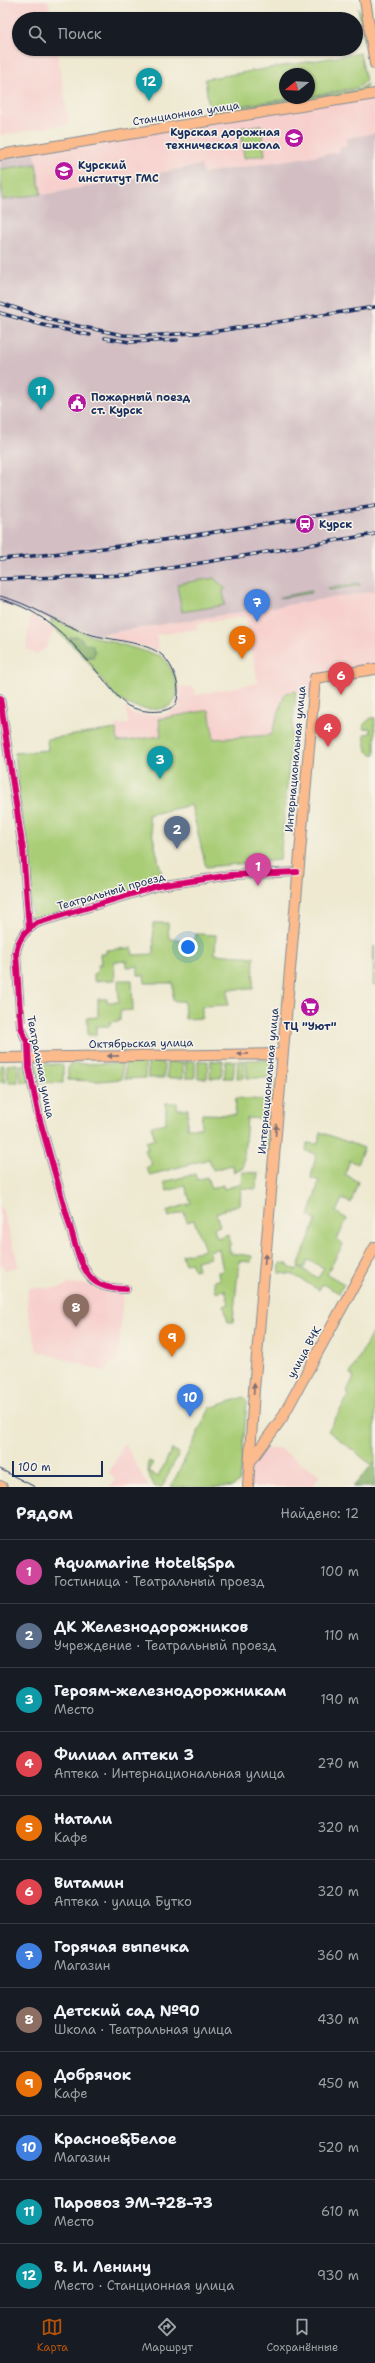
<!DOCTYPE html>
<html lang="ru">
<meta charset="utf-8">
<style>
body{margin:0;font-family:"Shantell Sans",sans-serif;background:#242831;color:#f1f3f6}
.compass{position:absolute;left:279px;top:68px;width:36px;height:36px;border-radius:50%;background:#171b24;box-shadow:0 1px 3px #0004;rotate:252deg}
.scale{position:absolute;left:12px;bottom:10px;width:91px;box-sizing:border-box;padding-left:4px;border:2px solid #1b2f5e;border-top:0;font-size:11px;line-height:14px;white-space:nowrap;color:#1b2f5e;-webkit-text-stroke:3px #f7f3e8;paint-order:stroke}
.you{position:absolute;left:188px;top:947px;width:14px;height:14px;margin:-10px;border:3px solid #fff;border-radius:50%;background:#1a73e8;box-shadow:0 0 0 6px #1a73e833}
.badge{display:grid;place-items:center;width:26px;height:26px;border-radius:50%;background:#b45309;color:#fff;font-size:13px;font-weight:700}
.pin{position:absolute;translate:-50% -33px;filter:drop-shadow(0 1px 2px #0008)}
.pin::after{content:'';position:absolute;top:21px;width:14px;height:12px;background:inherit;clip-path:polygon(0 0,100% 0,50% 100%)}
.list{margin:0;padding:0;list-style:none}
h2{display:flex;justify-content:space-between;align-items:center;height:52px;margin:0;padding:0 16px;font-size:17px}
h2 small{font-size:13px;font-weight:400;color:#9ea1a6}
.list li{display:grid;grid-template-columns:26px 1fr auto;gap:12px;align-items:center;box-sizing:border-box;height:64px;padding:0 16px;border-top:1px solid #363941}
.list b{display:block;font-size:15px;white-space:nowrap}
.list p{margin:0;font-size:13px;white-space:nowrap;color:#9ea1a6}
.list em{font-size:13px;font-style:normal;color:#9ea1a6}
.icon{flex:none;width:22px;height:22px;fill:none;stroke:currentColor;stroke-width:2;stroke-linecap:round;stroke-linejoin:round}
.map{position:relative;flex:none;width:375px;height:1487px;overflow:hidden}
.search{position:absolute;background:#171b24;box-shadow:0 1px 3px #0004;left:12px;right:12px;top:12px;height:44px;display:flex;align-items:center;gap:10px;box-sizing:border-box;padding:0 14px;border-radius:22px;color:#9ea1a6;font-size:15px}
.sheet{height:820px;background:#171b24}
nav{display:flex;justify-content:space-around;align-items:center;box-sizing:border-box;height:56px;border-top:1px solid #363941;background:#171b24;font-size:11px;color:#9ea1a6}
nav a{display:grid;justify-items:center;gap:2px}
nav .on{color:#b45309}
.map>svg:first-child{display:block}
</style>
<div class="map">
<svg width="375" height="1487" viewBox="0 0 375 1487">
<rect width="100%" height="100%" fill="#f7f3e8"/>
<filter id="ink" filterUnits="userSpaceOnUse"><feTurbulence type="fractalNoise" baseFrequency=".025" numOctaves="2"/><feDisplacementMap in="SourceGraphic" scale="8" xChannelSelector="R" yChannelSelector="G"/><feConvolveMatrix kernelMatrix="1 2 1 2 8 2 1 2 1" color-interpolation-filters="sRGB"/></filter>
<filter id="wash" filterUnits="userSpaceOnUse"><feTurbulence type="fractalNoise" baseFrequency=".012" numOctaves="4" result="noise"/><feDisplacementMap in="SourceGraphic" scale="16" xChannelSelector="R" yChannelSelector="G"/><feGaussianBlur stdDeviation="0.9" result="paint"/><feColorMatrix in="noise" values="0 0 0 0 0 0 0 0 0 0 0 0 0 0 0 0 0 1.4 0 .05"/><feComposite in="paint" operator="in"/></filter>
<g filter="url(#wash)">
<rect width="100%" height="100%" fill="#eee9d0"/>
<!-- built -->
<path fill="#f7d0cd" d="M0,0H48L52,19H19V49H57L69,124L0,135Z
M375,96V133L346,138L347,146L340,152L203,173L201,165L41,195L34,147Z
M375,590V673L315,684L313,693L297,691L285,693L271,735L214,739L209,710L161,736L118,742L115,725L129,724L125,707L131,713L136,714L164,715L181,707L178,705L180,698L179,686L195,688L196,695L258,683L246,617L197,623V629L156,635L159,650L110,638L104,634Z
M30,614L54,630L46,648L36,654L26,649Z
M0,1203L19,1266L5,1271L2,1264H0Z
M68,1284H87L104,1292L123,1293L118,1362H112L105,1372L37,1351L27,1307L28,1288H61Z
M125,1443L148,1487H110L115,1479L109,1472Z
M278,1448L320,1475L312,1487H248L250,1451Z"/>
<!-- industrial -->
<path fill="#d2bec3" d="M375,133V591L96,635L0,602V153L34,147L42,195L201,165L203,173L340,152L339,147L347,146L346,138Z"/>
<!-- green -->
<path fill="#a9cd77" stroke="#627e6a" d="M358,8L361,11L366,38L364,44Z
M360,53L366,81L357,88L309,96V74H285V98H295L209,110L205,79Z
M367,84L364,92L210,117L209,112L358,90Z
M261,125L265,155L244,158L240,128Z
M36,164L41,194L3,200L0,169Z
M214,578L226,589L223,590L225,605L182,612L177,584Z
M359,583L360,585L329,590L328,588Z
M311,591V593L280,598V597Z
M51,618L89,635L161,656C181,676 189,713 148,709C139,708 130,706 122,701C112,695 93,667 84,657L90,658L82,639L71,637L67,640L51,626Z
M296,691L280,860L206,867L191,805L148,815L163,880L32,920L15,753L48,750L47,739L116,729L118,742L161,736L159,719L209,710L214,739L271,735L285,693Z
M371,718H375V754L371,755L367,751L364,734L371,733L370,728L363,729L364,724Z
M153,923H168L169,939L195,940L196,934L216,935L215,954L254,957L253,989H228V1005L202,1006V1018L185,1019L184,1001H173V983H145L144,975H138V966L127,967V961L114,962L115,980L94,981V973H97L98,965H101L100,954H106V950L132,948L133,955L154,954Z
M374,946L375,985H373Z
M118,980H132L133,1010L120,1011V1021L110,1022V1026H96V1035H88L87,1018L98,1017V999H107V1002H119Z
M244,1060V1078H237L238,1061Z
M246,1060H270L275,1066L269,1147L264,1146L271,1078H247Z
M186,1061H195V1078H186Z
M198,1061H208L207,1078H198Z
M211,1061H223L221,1078H210Z
M226,1061H235L233,1078H224Z
M145,1062V1078L125,1079V1063Z
M148,1062H164V1078H148Z
M167,1062H183V1078H167Z
M122,1063V1079L99,1081L68,1080V1068L71,1064Z
M17,1064L18,1082H8L7,1065Z
M60,1064L63,1066V1083L35,1082L33,1066L35,1065Z
M0,1065H4L5,1082H0Z
M20,1065L25,1066L31,1082H21Z
M236,1098L265,1100L263,1119L247,1118L243,1168L234,1172L232,1165L213,1170L209,1159L150,1175L146,1168L152,1164L144,1150L148,1149L146,1142L155,1139L151,1126L166,1123V1103H177V1109H188L187,1128H201L202,1114L235,1115Z
M320,1132L364,1148L357,1164L350,1160L345,1174L358,1182L351,1203L342,1199L336,1212L347,1219L337,1240L343,1244L327,1274L344,1284L339,1293L322,1284L319,1290L294,1275L279,1273L280,1263L288,1264V1266L296,1271L299,1267L318,1278L324,1268L308,1260L304,1268L298,1266L316,1221L309,1216L319,1181L311,1178L316,1154L306,1151L307,1143L318,1144Z
M242,1172L258,1173L256,1189L241,1188L240,1204L216,1213L220,1226L214,1228L217,1238L228,1234L231,1244L229,1245L230,1253L252,1256L251,1262L239,1261L233,1322H228L224,1306L229,1304L225,1290L216,1292L214,1281L219,1280L218,1272L223,1271L219,1249L209,1251L210,1258L196,1261L198,1269L194,1270L191,1262L185,1264L182,1255L205,1250L194,1220L187,1222L184,1212L169,1217L167,1211L191,1203L185,1186L167,1191L164,1182L195,1174L197,1180L207,1177L211,1189L223,1185L224,1189L241,1184Z
M375,1328V1461L372,1465L328,1431L349,1395L346,1393L354,1377L350,1374Z
M244,1397L247,1402L240,1481L232,1487H171L210,1408Z
M172,1449L179,1453L162,1487H155C151,1478 144,1470 149,1461L153,1463L148,1471L158,1477Z"/>
<!-- forest -->
<path fill="#86b068" stroke="#507063" d="M77,636L85,644L92,645L95,652L93,657H84L67,640Z
M375,1461V1487H353Z"/>
</g>
<g filter="url(#ink)">
<g fill="none" stroke-linecap="round" stroke-linejoin="round">
<defs>
<path id="minor" d="M0,698L23,850L29,928
M126,1289C95,1289 87,1279 77,1251L39,1117L29,1068L28,1045L21,1027L16,953C18,939 25,931 37,923L158,886L232,875L297,872"/>
<path id="major" d="M365,0L375,64
M0,155L375,94
M0,1058L282,1054
M250,1462L282,1418L375,1247
M0,1486L2,1487
M248,1487L254,1390L315,678L375,669"/>
</defs>
<!-- minor casing -->
<use href="#minor" stroke="#848c97" stroke-width="10"/>
<!-- major casing -->
<use href="#major" stroke="#848c97" stroke-width="12"/>
<!-- minor -->
<use href="#minor" stroke="#fff" stroke-width="8"/>
<!-- major -->
<use href="#major" stroke="#fbbb8c" stroke-width="10"/>
<!-- tram -->
<path stroke="#1b2f5e" stroke-width="1" d="M0,596C32,604 58,624 89,634C109,640 147,642 162,655C174,666 183,690 175,705C163,715 142,712 128,706C117,698 108,684 99,674C71,640 44,610 0,599
M0,1469L35,1487"/>
<defs>
<path id="rail" d="M0,303L58,322L123,335L144,336L211,332L375,307
M0,313L43,325L90,335
M105,338L130,342L177,340
M0,559C126,549 250,526 375,506
M0,579L128,575L375,534"/>
</defs>
<!-- rail casing -->
<use href="#rail" stroke="#1b2f5e" stroke-width="3.5"/>
<!-- rail -->
<use href="#rail" stroke="#f7f3e8" stroke-width="2" stroke-dasharray="6" stroke-linecap="butt"/>
<defs>
<path id="cycleway" d="M0,698L23,850L29,928
M126,1289C95,1289 87,1279 77,1251L39,1117L29,1068L28,1045L21,1027L16,953C18,939 25,931 37,923L158,886L232,875L297,872"/>
</defs>
<!-- cycleway casing -->
<use href="#cycleway" stroke="#f7f3e8" stroke-width="8"/>
<!-- cycleway -->
<use href="#cycleway" stroke="#d6006c" stroke-width="6"/>
</g>
<!-- one-way arrows -->
<defs><path id="oneway-solid" d="M-6-.8H1V-3.2L6.5 0L1 3.2V.8H-6Z"/></defs>
<g fill="#806e73">
<use href="#oneway-solid" transform="translate(243 1054) rotate(179)"/>
<use href="#oneway-solid" transform="translate(113 1056) rotate(179)"/>
<use href="#oneway-solid" transform="translate(276 1130) rotate(-85)"/>
<use href="#oneway-solid" transform="translate(265 1259) rotate(-85)"/>
<use href="#oneway-solid" transform="translate(254 1389) rotate(-86)"/>
</g>
</g>
<!-- icons -->
<defs>
<symbol id="school-disc" viewBox="-11 -11 22 22"><circle r="9.5" fill="#b5179e" stroke="#f7f3e8"/><path d="M0-5L7-2L0 1L-7-2ZM-4 1L0 2.5L4 1V4Q0 6-4 4Z" fill="#fff"/></symbol>
<symbol id="university-disc" viewBox="-11 -11 22 22"><circle r="9.5" fill="#b5179e" stroke="#f7f3e8"/><path d="M0-5L7-2L0 1L-7-2ZM-4 1L0 2.5L4 1V4Q0 6-4 4Z" fill="#fff"/></symbol>
<symbol id="civic-disc" viewBox="-11 -11 22 22"><circle r="9.5" fill="#b5179e" stroke="#f7f3e8"/><path d="M-.6-6.5H3V-4.5H.6V-3L4-1V1h2V6H-6V1h2V-1L-.6-3ZM-1.2 2.5V6h2.4V2.5Z" fill="#fff"/></symbol>
<symbol id="station-disc" viewBox="-11 -11 22 22"><circle r="9.5" fill="#b5179e" stroke="#f7f3e8"/><path d="M-3-6H3Q5-6 5-4V2Q5 4 3 4L4.5 6H3L1.5 4h-3L-3 6H-4.5L-3 4Q-5 4-5 2V-4Q-5-6-3-6ZM-3.5-4v3h7v-3ZM-3.5 1v1.5H-2V1ZM2 1v1.5H3.5V1Z" fill="#fff"/></symbol>
<symbol id="supermarket-disc" viewBox="-11 -11 22 22"><circle r="9.5" fill="#b5179e" stroke="#f7f3e8"/><path d="M-6-5.5h2.5l.6 2H6L4.5 2H-2.5L-4.4-4H-6ZM-1.5 3.2a1.3 1.3 0 1 0 .1 0ZM3 3.2a1.3 1.3 0 1 0 .1 0Z" fill="#fff"/></symbol>
</defs>
<g fill-rule="evenodd">
<use href="#school-disc" x="283" y="127" width="22" height="22"/>
<use href="#university-disc" x="53" y="160" width="22" height="22"/>
<use href="#civic-disc" x="66" y="392" width="22" height="22"/>
<use href="#station-disc" x="294" y="513" width="22" height="22"/>
<use href="#supermarket-disc" x="299" y="996" width="22" height="22"/>
</g>
<g text-anchor="middle" stroke-width="3" stroke-linejoin="round" paint-order="stroke">
<!-- street labels -->
<g font-size="11" fill="#1b2f5e" stroke="#f7f3e8">
<text transform="translate(186 113) rotate(-9)" y="4">Станционная улица</text>
<text transform="translate(295 759) rotate(-85)" y="4">Интернациональная улица</text>
<text transform="translate(111 891) rotate(-16)" y="4">Театральный проезд</text>
<text transform="translate(141 1043) rotate(-1)" y="4">Октябрьская улица</text>
<text transform="translate(41 1067) rotate(79)" y="4">Театральная улица</text>
<text transform="translate(268 1081) rotate(-85)" y="4">Интернациональная улица</text>
<text transform="translate(304 1352) rotate(-61)" y="4">улица ВЧК</text>
</g>
<!-- poi labels -->
<g font-size="11" font-weight="bold" fill="#1b2f5e" stroke="#f7f3e8" text-anchor="start">
<text x="280" y="136" text-anchor="end">Курская дорожная<tspan x="280" dy="13">техническая школа</tspan></text>
<text x="78" y="169">Курский<tspan x="78" dy="13">институт ГМС</tspan></text>
<text x="91" y="401">Пожарный поезд<tspan x="91" dy="13">ст. Курск</tspan></text>
<text x="319" y="528">Курск</text>
<text x="310" y="1030" text-anchor="middle">ТЦ "Уют"</text>
</g>
</g>
</svg>
<svg class="compass" viewBox="-18 -18 36 36"><path d="M0-13l5 13h-10z" fill="#e53935"/><path d="M0 13l5-13h-10z" fill="#9ea1a6"/></svg>
<div class="scale">100 m</div>
<div class="you"></div>
<div class="pin badge" style="left:258px;top:886px;background:#d1479c">1</div>
<div class="pin badge" style="left:177px;top:849px;background:#5c6f8a">2</div>
<div class="pin badge" style="left:160px;top:779px;background:#0f9aa8">3</div>
<div class="pin badge" style="left:328px;top:747px;background:#e0444e">4</div>
<div class="pin badge" style="left:242px;top:659px;background:#e8710a">5</div>
<div class="pin badge" style="left:341px;top:695px;background:#e0444e">6</div>
<div class="pin badge" style="left:257px;top:622px;background:#3f7fe0">7</div>
<div class="pin badge" style="left:76px;top:1327px;background:#8d6e63">8</div>
<div class="pin badge" style="left:172px;top:1357px;background:#e8710a">9</div>
<div class="pin badge" style="left:190px;top:1417px;background:#3f7fe0">10</div>
<div class="pin badge" style="left:41px;top:410px;background:#0f9aa8">11</div>
<div class="pin badge" style="left:149px;top:101px;background:#0f9aa8">12</div>
<div class="search"><svg class="icon" aria-label="search" viewBox="0 0 24 24"><circle cx="10" cy="10" r="6"/><path d="M15 15l6 6"/></svg>Поиск</div>
</div>
<section class="sheet">
<h2>Рядом<small>Найдено: 12</small></h2>
<ul class="list">
<li><span class="badge" style="background:#d1479c">1</span><div><b>Aquamarine Hotel&amp;Spa</b><p>Гостиница · Театральный проезд</p></div><em>100 m</em></li>
<li><span class="badge" style="background:#5c6f8a">2</span><div><b>ДК Железнодорожников</b><p>Учреждение · Театральный проезд</p></div><em>110 m</em></li>
<li><span class="badge" style="background:#0f9aa8">3</span><div><b>Героям-железнодорожникам</b><p>Место</p></div><em>190 m</em></li>
<li><span class="badge" style="background:#e0444e">4</span><div><b>Филиал аптеки 3</b><p>Аптека · Интернациональная улица</p></div><em>270 m</em></li>
<li><span class="badge" style="background:#e8710a">5</span><div><b>Натали</b><p>Кафе</p></div><em>320 m</em></li>
<li><span class="badge" style="background:#e0444e">6</span><div><b>Витамин</b><p>Аптека · улица Бутко</p></div><em>320 m</em></li>
<li><span class="badge" style="background:#3f7fe0">7</span><div><b>Горячая выпечка</b><p>Магазин</p></div><em>360 m</em></li>
<li><span class="badge" style="background:#8d6e63">8</span><div><b>Детский сад №90</b><p>Школа · Театральная улица</p></div><em>430 m</em></li>
<li><span class="badge" style="background:#e8710a">9</span><div><b>Добрячок</b><p>Кафе</p></div><em>450 m</em></li>
<li><span class="badge" style="background:#3f7fe0">10</span><div><b>Красное&amp;Белое</b><p>Магазин</p></div><em>520 m</em></li>
<li><span class="badge" style="background:#0f9aa8">11</span><div><b>Паровоз ЭМ-728-73</b><p>Место</p></div><em>610 m</em></li>
<li><span class="badge" style="background:#0f9aa8">12</span><div><b>В. И. Ленину</b><p>Место · Станционная улица</p></div><em>930 m</em></li>
</ul>
</section>
<nav>
<a class="on"><svg class="icon" aria-label="map" viewBox="0 0 24 24"><path d="M3 6l6-2 6 2 6-2v14l-6 2-6-2-6 2zM9 4v14M15 6v14"/></svg>Карта</a>
<a><svg class="icon" aria-label="directions" viewBox="0 0 24 24"><path d="M12 3l9 9-9 9-9-9zM9 14v-3h6M13 9l2 2-2 2"/></svg>Маршрут</a>
<a><svg class="icon" aria-label="saved" viewBox="0 0 24 24"><path d="M7 4h10v16l-5-4-5 4z"/></svg>Сохранённые</a>
</nav>
